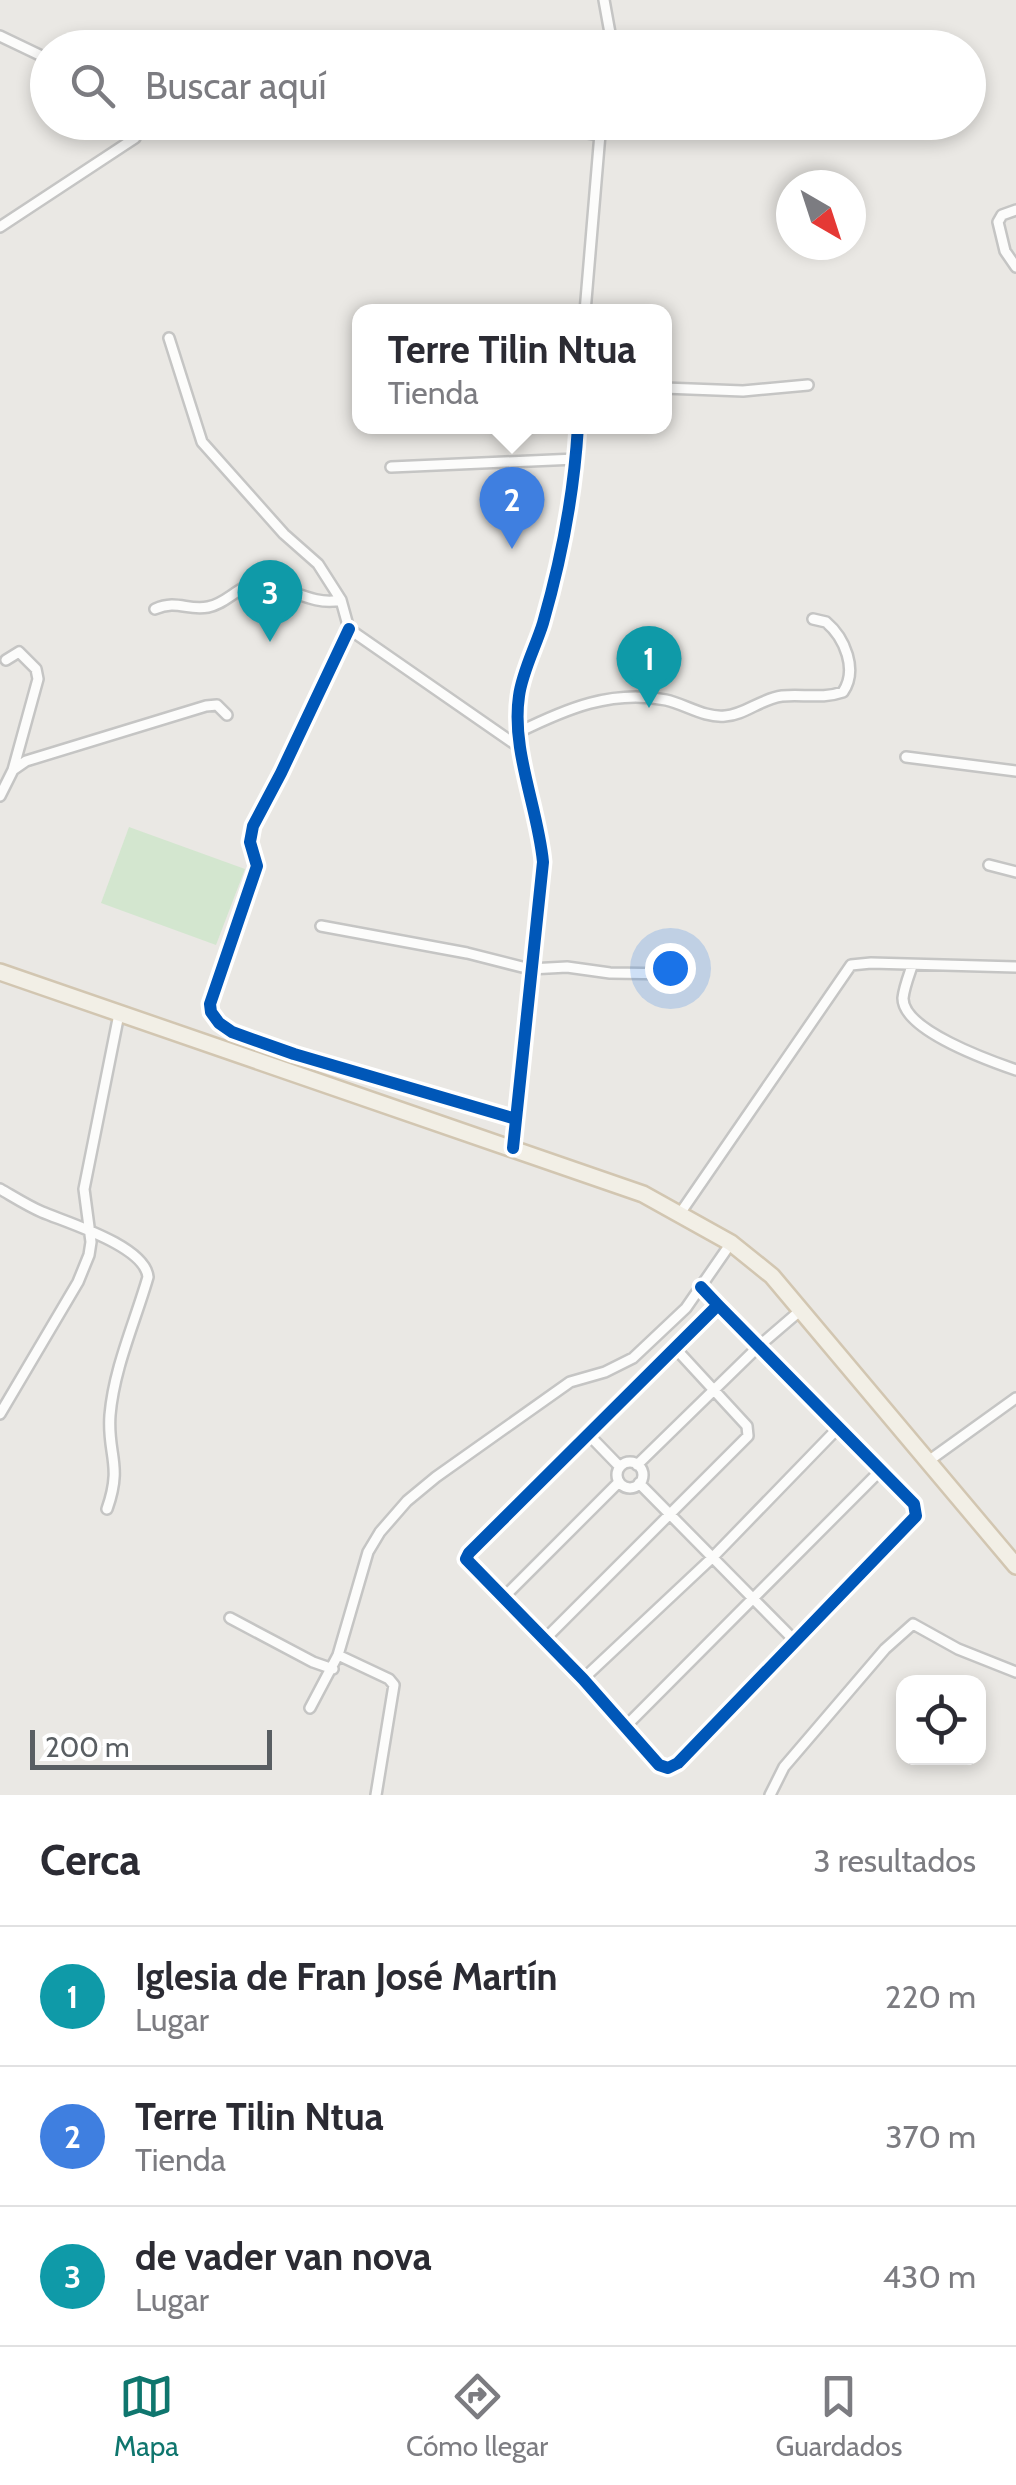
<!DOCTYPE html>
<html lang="es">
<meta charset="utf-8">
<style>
body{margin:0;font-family:Cabin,sans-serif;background:#f7f7f7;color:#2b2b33}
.controls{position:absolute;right:30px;bottom:30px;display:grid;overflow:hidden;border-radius:20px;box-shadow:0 5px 15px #0003}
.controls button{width:90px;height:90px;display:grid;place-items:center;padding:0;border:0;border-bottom:2px solid #e1e1e2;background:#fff;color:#2b2b33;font:50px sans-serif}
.compass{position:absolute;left:776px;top:170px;width:90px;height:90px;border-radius:50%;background:#fff;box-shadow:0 5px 15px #0003;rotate:141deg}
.scale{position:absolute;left:30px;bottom:25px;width:242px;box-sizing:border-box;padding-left:10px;border:5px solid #595e62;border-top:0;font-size:28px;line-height:35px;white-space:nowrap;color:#595e62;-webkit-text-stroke:8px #fff;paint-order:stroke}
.you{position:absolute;left:670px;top:968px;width:35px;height:35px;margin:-25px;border:8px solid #fff;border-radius:50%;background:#1a73e8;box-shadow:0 0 0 15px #1a73e833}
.badge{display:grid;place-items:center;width:65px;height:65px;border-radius:50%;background:#0f766e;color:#fff;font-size:32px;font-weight:700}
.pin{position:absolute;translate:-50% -82px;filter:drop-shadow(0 2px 5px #0008)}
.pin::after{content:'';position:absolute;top:52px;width:35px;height:30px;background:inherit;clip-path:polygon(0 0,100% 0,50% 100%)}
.popup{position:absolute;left:352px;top:304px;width:320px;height:130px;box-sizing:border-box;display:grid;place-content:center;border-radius:20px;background:#fff;filter:drop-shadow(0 2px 8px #0005);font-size:32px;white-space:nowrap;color:#7c7c81}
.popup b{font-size:38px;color:#2b2b33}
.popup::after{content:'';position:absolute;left:50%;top:100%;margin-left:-20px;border:20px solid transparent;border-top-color:#fff}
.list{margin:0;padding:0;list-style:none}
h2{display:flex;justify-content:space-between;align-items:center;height:130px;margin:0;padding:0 40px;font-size:42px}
h2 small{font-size:32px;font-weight:400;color:#7c7c81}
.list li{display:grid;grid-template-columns:65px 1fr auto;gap:30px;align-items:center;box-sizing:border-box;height:140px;padding:0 40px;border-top:2px solid #e1e1e2}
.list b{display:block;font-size:38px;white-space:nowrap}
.list p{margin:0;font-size:32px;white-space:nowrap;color:#7c7c81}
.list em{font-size:32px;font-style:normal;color:#7c7c81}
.icon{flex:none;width:55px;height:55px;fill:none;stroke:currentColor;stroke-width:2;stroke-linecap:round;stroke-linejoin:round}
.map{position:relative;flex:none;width:1016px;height:1795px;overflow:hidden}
.search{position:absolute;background:#fff;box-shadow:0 5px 15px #0003;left:30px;right:30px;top:30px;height:110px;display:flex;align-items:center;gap:25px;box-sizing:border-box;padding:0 35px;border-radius:55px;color:#7c7c81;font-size:38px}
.sheet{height:550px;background:#fff}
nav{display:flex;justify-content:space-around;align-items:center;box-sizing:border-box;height:140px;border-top:2px solid #e1e1e2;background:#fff;font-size:28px;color:#7c7c81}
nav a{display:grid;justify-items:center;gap:5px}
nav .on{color:#0f766e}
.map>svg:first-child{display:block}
</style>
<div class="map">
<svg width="1016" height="1795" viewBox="0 0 1016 1795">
<rect width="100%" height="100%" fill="#eae8e4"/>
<!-- garden -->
<path fill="#d3e6cf" d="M129,827L245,869L216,945L101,903Z"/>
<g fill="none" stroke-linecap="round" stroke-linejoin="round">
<defs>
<path id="street" d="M604,0L610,33L606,48
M0,36L48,59
M522,122L600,135
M1016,210L1002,215L998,222L1005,251L1016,267
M0,227L135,138L142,122
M585,312L601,122
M169,338L202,442L284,534L318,564L341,600L349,629L522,749
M664,388L743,391L808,385
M391,467L576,459
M155,609C177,599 187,611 208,607C230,603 241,580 265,584C291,588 313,606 341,600
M349,629L281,773L253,826L250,842L257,866L210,1004L211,1012L219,1023L232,1032L294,1054L516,1119
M519,732C566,709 612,689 666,700C685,704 704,718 725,716C745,715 760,699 782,696C802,694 823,699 843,692C858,670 845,638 826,622L813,619
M906,757L1016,771
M13,770L26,761L206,706L217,705L227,715
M0,796L13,770L38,679L36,669L19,652L6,660
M989,865L1016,872
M321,926L467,953L530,969L567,967L610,973L677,974
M912,966C909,975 904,988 903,998C902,1030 990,1061 1016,1070
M513,1148L543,862C538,808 511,750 519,696C522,672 536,646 543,623C562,557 574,494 578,426
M0,1189C14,1197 28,1206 42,1212C68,1223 145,1246 148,1277C135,1322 114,1368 110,1415C107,1455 123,1464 107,1509
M681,1212L851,965L871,963L1016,967
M701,1287L718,1305L914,1504L916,1516L678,1763L668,1768L659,1765L583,1679L466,1559L469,1553L718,1305
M0,1414L78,1282L89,1255L91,1242L84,1189L119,1014
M588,1434L620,1467
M927,1462L1016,1398
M617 1475a13 13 0 1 1 26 0a13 13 0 1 1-26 0Z
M637,1465L759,1346L802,1309
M639,1483L795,1641
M503,1598L619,1482
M230,1618L313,1662L333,1669
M544,1640L748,1436L747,1426L676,1349
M338,1655L389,1679L394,1685L376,1795
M583,1679L713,1557L839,1427
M310,1708L338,1655L368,1552L380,1532L407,1501L436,1477L570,1382L605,1372L633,1358L686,1308L731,1243
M625,1727L881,1470
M770,1795L784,1767L885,1649L913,1624L958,1649L1016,1672"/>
<path id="primary" d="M0,972L643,1194L731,1243L772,1276L1016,1566"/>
</defs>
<!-- street casing -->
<use href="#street" stroke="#c5c5c4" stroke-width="14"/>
<!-- primary casing -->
<use href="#primary" stroke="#d2c6b1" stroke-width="20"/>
<!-- street -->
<use href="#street" stroke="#fcfcfb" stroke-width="9"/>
<!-- primary -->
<use href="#primary" stroke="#f2efe6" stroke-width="15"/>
<defs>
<path id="cycleway" d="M349,629L281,773L253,826L250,842L257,866L210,1004L211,1012L219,1023L232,1032L294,1054L516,1119
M513,1148L543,862C538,808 511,750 519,696C522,672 536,646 543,623C562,557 574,494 578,426
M701,1287L718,1305L914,1504L916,1516L678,1763L668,1768L659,1765L583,1679L466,1559L469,1553L718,1305"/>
</defs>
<!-- cycleway casing -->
<use href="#cycleway" stroke="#fff" stroke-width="19"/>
<!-- cycleway -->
<use href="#cycleway" stroke="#0057b8" stroke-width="12"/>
</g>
</svg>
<div class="controls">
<button><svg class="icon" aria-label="locate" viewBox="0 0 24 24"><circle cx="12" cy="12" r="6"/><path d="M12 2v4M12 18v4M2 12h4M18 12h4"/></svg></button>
</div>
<svg class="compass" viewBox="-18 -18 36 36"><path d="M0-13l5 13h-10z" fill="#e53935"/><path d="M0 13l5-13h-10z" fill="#7c7c81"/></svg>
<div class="scale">200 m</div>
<div class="you"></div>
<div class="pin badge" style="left:649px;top:708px;background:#0f9aa8">1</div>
<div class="pin badge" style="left:512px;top:549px;background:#3f7fe0">2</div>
<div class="popup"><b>Terre Tilin Ntua</b>Tienda</div>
<div class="pin badge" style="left:270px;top:642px;background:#0f9aa8">3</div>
<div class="search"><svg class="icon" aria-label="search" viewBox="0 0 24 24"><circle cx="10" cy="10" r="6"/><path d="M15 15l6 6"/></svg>Buscar aquí</div>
</div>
<section class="sheet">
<h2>Cerca<small>3 resultados</small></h2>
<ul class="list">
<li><span class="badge" style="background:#0f9aa8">1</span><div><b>Iglesia de Fran José Martín</b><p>Lugar</p></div><em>220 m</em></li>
<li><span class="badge" style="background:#3f7fe0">2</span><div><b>Terre Tilin Ntua</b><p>Tienda</p></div><em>370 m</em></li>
<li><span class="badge" style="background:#0f9aa8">3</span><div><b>de vader van nova</b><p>Lugar</p></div><em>430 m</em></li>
</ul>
</section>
<nav>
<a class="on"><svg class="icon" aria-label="map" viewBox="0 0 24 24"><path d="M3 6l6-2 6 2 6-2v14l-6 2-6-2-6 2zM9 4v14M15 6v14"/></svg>Mapa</a>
<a><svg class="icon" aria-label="directions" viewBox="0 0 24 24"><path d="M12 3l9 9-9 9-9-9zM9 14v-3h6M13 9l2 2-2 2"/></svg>Cómo llegar</a>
<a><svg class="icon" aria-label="saved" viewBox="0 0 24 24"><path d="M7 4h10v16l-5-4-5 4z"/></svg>Guardados</a>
</nav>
